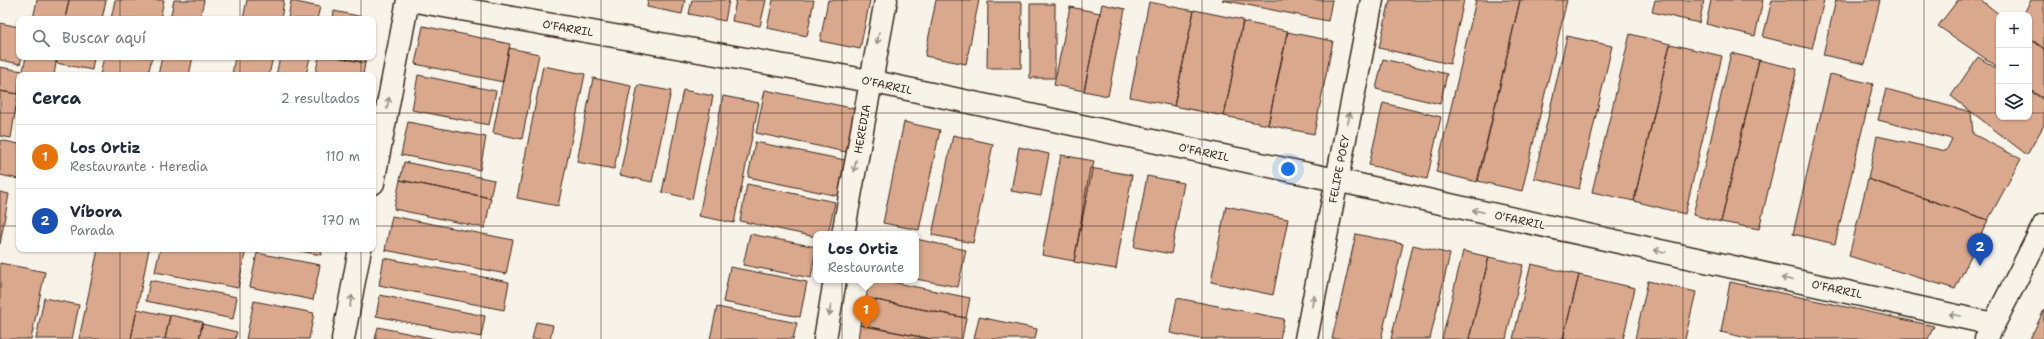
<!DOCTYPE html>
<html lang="es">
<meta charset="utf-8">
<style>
body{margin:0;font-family:"Shantell Sans",sans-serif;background:#f2f2f3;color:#1f2937}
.controls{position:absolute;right:12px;top:12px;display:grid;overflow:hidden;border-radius:8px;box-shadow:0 1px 3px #0004}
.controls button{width:36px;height:36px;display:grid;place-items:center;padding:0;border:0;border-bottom:1px solid #e0e1e3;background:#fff;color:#1f2937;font:20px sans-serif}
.you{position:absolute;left:1288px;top:169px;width:14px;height:14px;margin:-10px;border:3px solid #fff;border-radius:50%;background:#1a73e8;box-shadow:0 0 0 6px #1a73e833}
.badge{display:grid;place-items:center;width:26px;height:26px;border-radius:50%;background:#1a73e8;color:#fff;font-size:13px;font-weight:700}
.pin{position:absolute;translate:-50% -33px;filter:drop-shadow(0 1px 2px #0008)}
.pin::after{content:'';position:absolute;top:21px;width:14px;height:12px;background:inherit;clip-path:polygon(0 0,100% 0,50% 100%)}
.popup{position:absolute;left:813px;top:231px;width:106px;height:52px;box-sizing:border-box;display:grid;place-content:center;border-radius:8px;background:#fff;filter:drop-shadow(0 1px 3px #0005);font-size:13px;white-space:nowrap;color:#747a83}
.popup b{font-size:15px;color:#1f2937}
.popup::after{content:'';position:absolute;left:50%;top:100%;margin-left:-8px;border:8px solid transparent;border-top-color:#fff}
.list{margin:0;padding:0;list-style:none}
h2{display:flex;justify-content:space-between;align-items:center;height:52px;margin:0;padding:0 16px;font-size:17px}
h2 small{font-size:13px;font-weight:400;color:#747a83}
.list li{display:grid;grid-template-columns:26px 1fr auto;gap:12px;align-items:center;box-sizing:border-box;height:64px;padding:0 16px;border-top:1px solid #e0e1e3}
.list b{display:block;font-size:15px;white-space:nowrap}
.list p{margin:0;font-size:13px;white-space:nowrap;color:#747a83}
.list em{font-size:13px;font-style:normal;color:#747a83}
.icon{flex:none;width:22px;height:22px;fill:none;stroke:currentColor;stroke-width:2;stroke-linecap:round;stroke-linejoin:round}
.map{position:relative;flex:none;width:2044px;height:339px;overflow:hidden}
.search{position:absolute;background:#fff;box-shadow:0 1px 3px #0004;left:16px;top:16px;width:360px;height:44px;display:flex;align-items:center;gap:10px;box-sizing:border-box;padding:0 14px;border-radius:8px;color:#747a83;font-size:15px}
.panel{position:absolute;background:#fff;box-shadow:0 1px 3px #0004;left:16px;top:72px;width:360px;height:180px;border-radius:8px}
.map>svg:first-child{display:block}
</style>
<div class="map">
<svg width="2044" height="339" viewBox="0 0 2044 339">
<rect width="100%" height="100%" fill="#f7f3e8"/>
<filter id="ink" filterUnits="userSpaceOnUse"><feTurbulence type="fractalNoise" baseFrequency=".025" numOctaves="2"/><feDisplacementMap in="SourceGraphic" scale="8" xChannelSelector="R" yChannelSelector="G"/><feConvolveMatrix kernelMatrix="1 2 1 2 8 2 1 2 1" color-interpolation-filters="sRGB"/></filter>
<g filter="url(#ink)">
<!-- building -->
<path fill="#daa88d" stroke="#3b2a1e" d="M37,0H69L65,19H33Z
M69,0H106L102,19H65Z
M115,0H164L160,19H111Z
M174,0H204L200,19H170Z
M247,0H284L281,19H243Z
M648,0H685L682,14L647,7Z
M692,0H729L725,21L689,14Z
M736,0H766L760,26L732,21Z
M773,0H814L807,36L767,28Z
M828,0H870L860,49L820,41Z
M936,0H979L966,64L925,56Z
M1222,0H1332L1328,21Z
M1390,0H1464L1450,64L1379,48Z
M1476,0H1520L1477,182L1436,172Z
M1520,0H1567L1522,191L1478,181Z
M1655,0H1704L1699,23L1652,12Z
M1711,0H1763L1755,36L1706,24Z
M1772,0H1824L1812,49L1763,37Z
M1836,0H1880L1865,64L1823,55Z
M1958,0H1981L2000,15L1999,68L1938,26Z
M2031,0H2044V49L2029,38V15H2023Z
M291,1L320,7L317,19H288Z
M988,2H1022L1021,68H987Z
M1149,2L1194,11L1174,106L1130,97Z
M1030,4H1055V78H1030Z
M1102,4L1125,9L1108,96L1084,91Z
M1070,7L1100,13L1084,91L1054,85Z
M1194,10L1243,20L1224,116L1174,106Z
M334,11L373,19H333Z
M1243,22L1288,31L1268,125L1224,116Z
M0,23L19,27V57H22L20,64L0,60Z
M423,26L510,44L503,82L415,64Z
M1287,32L1333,41L1314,134L1268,125Z
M1630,34L1670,44L1634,201L1592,192Z
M1567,36L1612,46L1579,189L1534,178Z
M2029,37L2044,49V99L2029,89Z
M1670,44L1722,56L1685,214L1634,201Z
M509,48L539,54L522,139L493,133Z
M1731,53L1759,60L1721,222L1693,215Z
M26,57H57L54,75H22Z
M57,57H94L92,70L56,63Z
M104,57H152L148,75H100Z
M162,57H193L189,75H158Z
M235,57H273L269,75H232Z
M280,57H310L306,75H276Z
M319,57H337L365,63L363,75H315Z
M337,57H366L365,63Z
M1978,57L1999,70V117H2029V90L2044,100V125L2027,155L1951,96Z
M1383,59L1447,74L1440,104L1376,89Z
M1759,60L1797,69L1759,229L1721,222Z
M543,66L585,74L558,206L517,198Z
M0,67L22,71L21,75H19L18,94L0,91Z
M1830,74L1873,84L1835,244L1793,234Z
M418,75L496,91L489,125L412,110Z
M593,78L631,86L614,169L577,162Z
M638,85L671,91L652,182L620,175Z
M1886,89L1971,112L1973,134L2021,159L1988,220L1868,179L1877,136L1946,151L1952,139L1878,120Z
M683,90L713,96L692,199L662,192Z
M765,90L856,109L846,152L756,133Z
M0,91L18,94L11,138L0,136Z
M723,96L759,103L734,223L699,216Z
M1383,103L1441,117L1427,179L1369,165Z
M408,122L486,137L480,170L401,155Z
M904,122L940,130L919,230L883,223Z
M953,135L993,144L973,243L932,235Z
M0,140L19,144V179L0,175Z
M755,142L845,160L838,196L748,177Z
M1019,147L1049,154L1041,196L1011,191Z
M1061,155L1094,161L1074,261L1042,255Z
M404,162L494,180L490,198L400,180Z
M1090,168L1132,175L1116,269L1074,262Z
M1147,176L1184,183L1171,254L1134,247Z
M1868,179L1988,220L1955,289L1849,256Z
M400,180L491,198L485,228L394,209Z
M747,184L835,202L828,234H816V237L740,221Z
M0,192L9,194L0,244Z
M1226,206L1288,219L1273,295L1211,282Z
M392,216L513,240L506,274L385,250Z
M750,234L816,247L811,278L743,265Z
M1356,234L1403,244L1381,339H1332Z
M916,239L966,250L958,287L916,279Z
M1413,245L1450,254L1430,339H1391Z
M98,249H149L131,339H79Z
M160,249H246L238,288L155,272Z
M290,249H322L321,255Z
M1463,251L1489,257L1469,339H1442Z
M257,253L320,265L313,300L250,287Z
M1489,257L1523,265L1506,339H1469Z
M384,258L509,282L504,310L379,285Z
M0,263L45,272L31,339H0Z
M1531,264L1579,275L1563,339H1513Z
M730,267L807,282L800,317L723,302Z
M1579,275L1635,288L1623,339H1563Z
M150,280L237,297L233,319L146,301Z
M869,280H882L970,298L966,318L866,298Z
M1648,281L1696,292L1685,339H1635Z
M1730,282L1934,326L1928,339H1751L1721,332Z
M380,295L485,316L481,337L376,316Z
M44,298L79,305L72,339H36Z
M866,298L966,318L962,339H931L860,325Z
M1177,298L1284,319L1280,339H1200L1170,333Z
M254,301L314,313L309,339H246Z
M717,307L797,323L793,339H710Z
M137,309L170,316L165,339H131Z
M2044,310V339H2030Z
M170,315L203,322L199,339H165Z
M979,317L1037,329L1035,339H974Z
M536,322L553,325L550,339H532Z
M202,324L237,332L235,339H199Z
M860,325L931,339H858Z
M378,327L435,339H375Z"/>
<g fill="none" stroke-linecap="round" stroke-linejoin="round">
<defs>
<path id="minor" d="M410,0L870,81L1336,180L1993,324
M373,183L408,0
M843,234L886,0
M343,339L360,249
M825,339L835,280
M1306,339L1372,0"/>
<path id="major" d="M1986,339L2044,225"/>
</defs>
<!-- minor casing -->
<use href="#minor" stroke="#3b2a1e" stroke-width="25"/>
<!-- major casing -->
<use href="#major" stroke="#3b2a1e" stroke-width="25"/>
<!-- minor -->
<use href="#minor" stroke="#f7f3e8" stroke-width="22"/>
<!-- major -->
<use href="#major" stroke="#f7f3e8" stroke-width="22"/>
</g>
<!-- one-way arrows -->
<defs><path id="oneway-shaft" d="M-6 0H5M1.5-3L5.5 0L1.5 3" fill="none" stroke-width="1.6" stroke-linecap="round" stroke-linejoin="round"/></defs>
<g stroke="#998e83">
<use href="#oneway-shaft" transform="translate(878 38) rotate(101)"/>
<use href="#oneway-shaft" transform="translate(388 103) rotate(-79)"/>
<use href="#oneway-shaft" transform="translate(1349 118) rotate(-79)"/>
<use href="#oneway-shaft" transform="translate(855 166) rotate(100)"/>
<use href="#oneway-shaft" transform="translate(1478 211) rotate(-168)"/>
<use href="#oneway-shaft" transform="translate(1660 251) rotate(-168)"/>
<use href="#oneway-shaft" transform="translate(1787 279) rotate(-168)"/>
<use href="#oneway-shaft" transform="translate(351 301) rotate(-79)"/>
<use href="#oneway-shaft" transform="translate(1313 301) rotate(-79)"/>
<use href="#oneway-shaft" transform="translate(830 310) rotate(100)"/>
<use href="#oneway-shaft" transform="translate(1955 315) rotate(-168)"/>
</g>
</g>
<!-- grid -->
<path fill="none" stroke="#3b2a1e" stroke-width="1" stroke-opacity="0.55" d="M120,0V19M240,0V19M361,0V19M481,0V339M601,0V339M721,0V339M842,0V339M962,0V339M1082,0V339M1202,0V339M1323,0V339M1443,0V339M1563,0V339M1683,0V339M1804,0V339M1924,0V339M120,57V75M240,57V75M361,57V75M0,113H19M373,113H1999M2029,113H2044M0,226H19M373,226H2044M120,249V339M240,249V339M361,249V339"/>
<g text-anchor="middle" stroke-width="3" stroke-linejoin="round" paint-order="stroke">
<!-- street labels -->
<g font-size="11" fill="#3b2a1e" stroke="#f7f3e8">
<text transform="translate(568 28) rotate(10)" y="4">O'FARRIL</text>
<text transform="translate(887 85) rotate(12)" y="4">O'FARRIL</text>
<text transform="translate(862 129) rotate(-80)" y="4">HEREDIA</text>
<text transform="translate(1204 152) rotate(12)" y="4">O'FARRIL</text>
<text transform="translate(1339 169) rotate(-79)" y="4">FELIPE POEY</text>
<text transform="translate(1520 220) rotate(12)" y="4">O'FARRIL</text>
<text transform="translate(1837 289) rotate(12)" y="4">O'FARRIL</text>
</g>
</g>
</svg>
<div class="controls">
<button>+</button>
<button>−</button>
<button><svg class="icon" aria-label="layers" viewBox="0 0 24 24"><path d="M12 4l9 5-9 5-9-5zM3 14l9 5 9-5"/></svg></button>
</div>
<div class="you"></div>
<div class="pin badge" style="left:866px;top:329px;background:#e8710a">1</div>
<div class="popup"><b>Los Ortiz</b>Restaurante</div>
<div class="pin badge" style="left:1980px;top:266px;background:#1a4fb4">2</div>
<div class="search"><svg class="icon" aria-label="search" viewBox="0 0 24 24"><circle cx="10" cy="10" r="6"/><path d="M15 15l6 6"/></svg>Buscar aquí</div>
<section class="panel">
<h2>Cerca<small>2 resultados</small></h2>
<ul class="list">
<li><span class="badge" style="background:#e8710a">1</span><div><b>Los Ortiz</b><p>Restaurante · Heredia</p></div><em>110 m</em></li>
<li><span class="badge" style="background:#1a4fb4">2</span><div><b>Víbora</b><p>Parada</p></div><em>170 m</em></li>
</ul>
</section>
</div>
